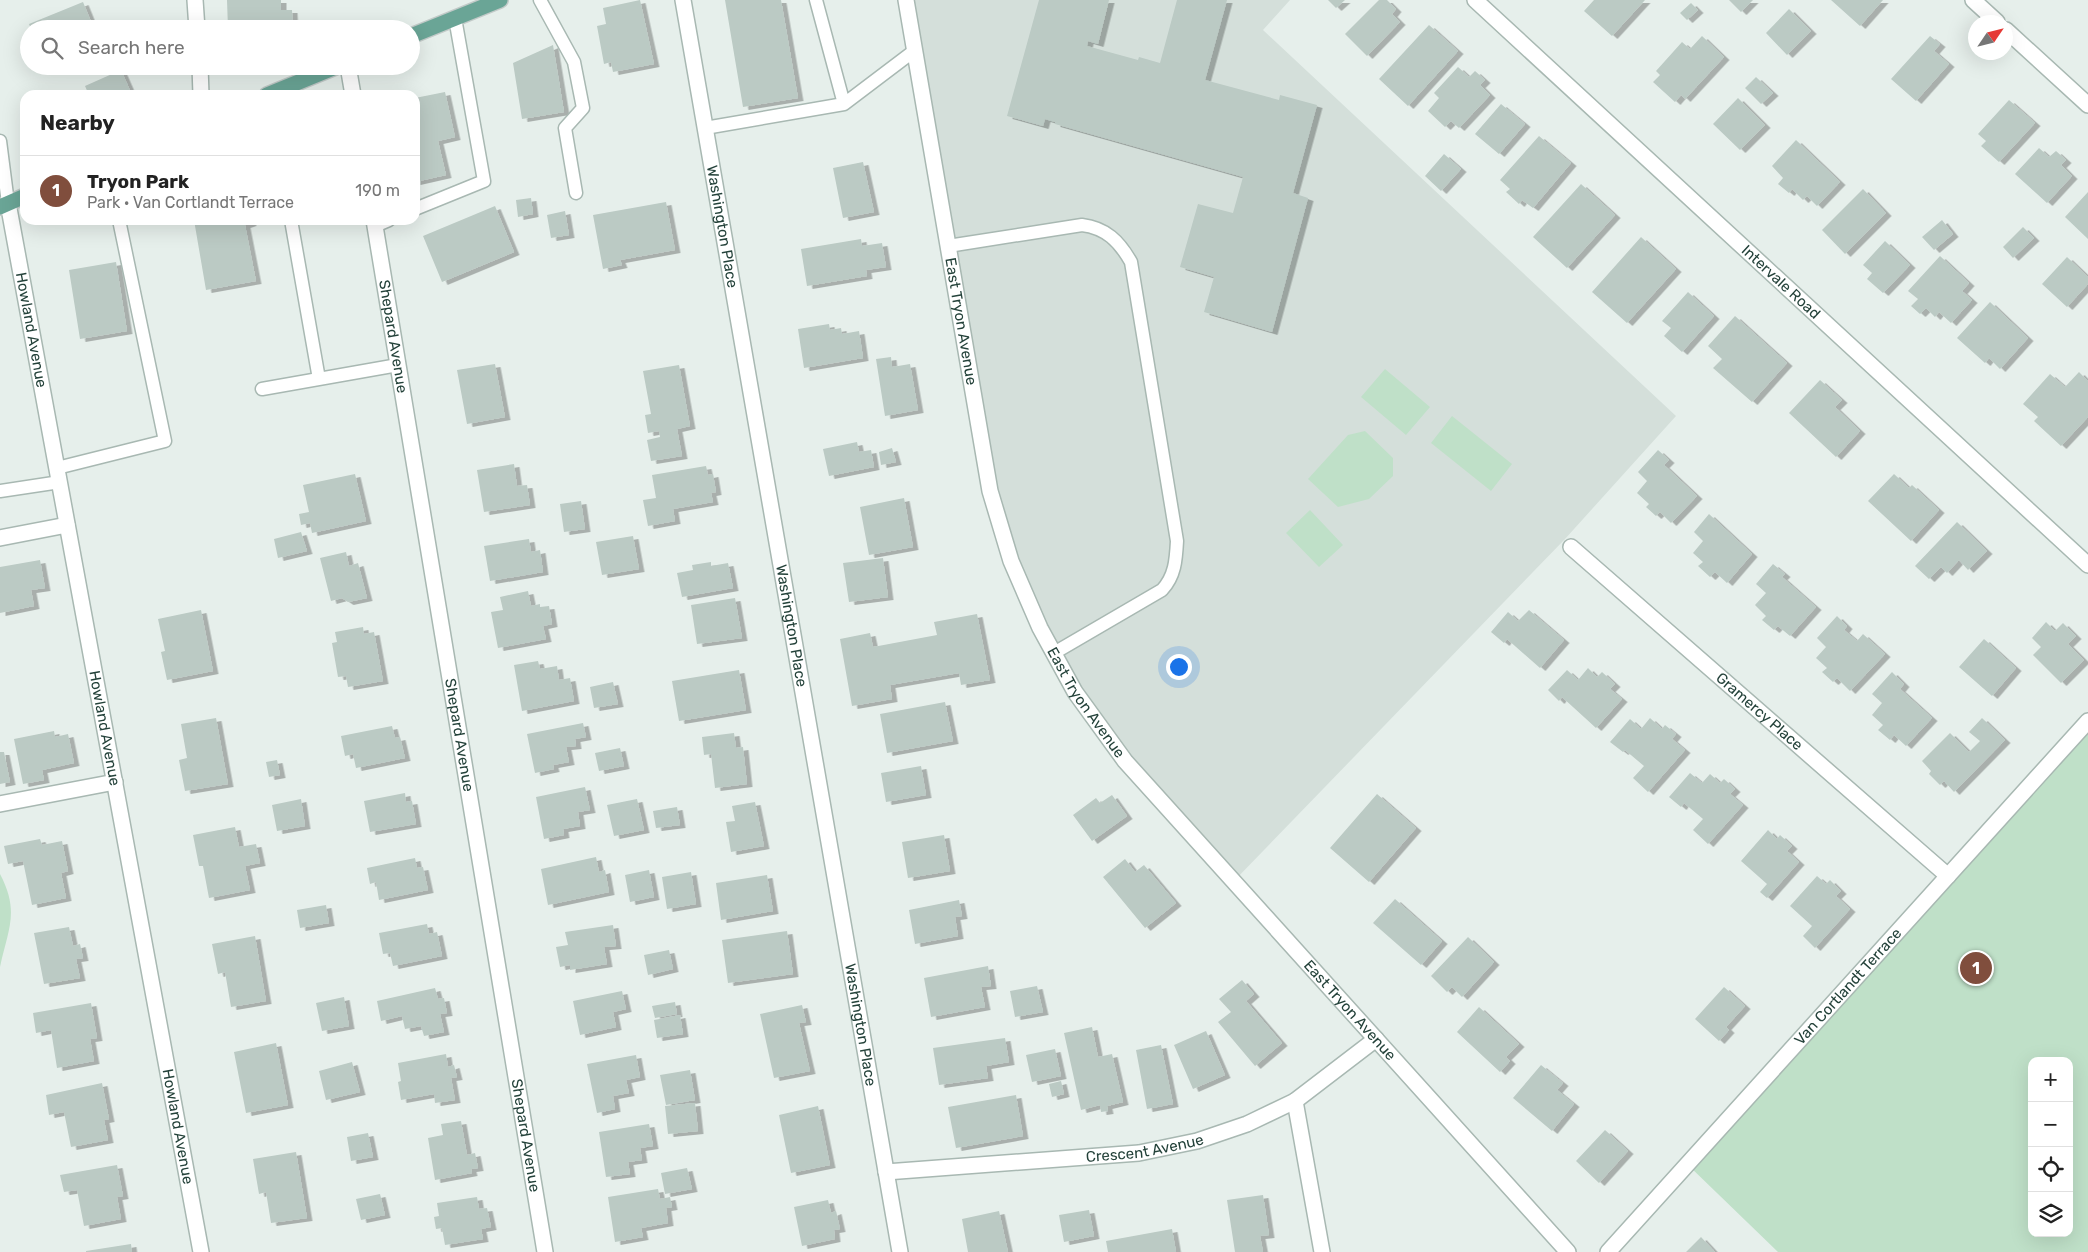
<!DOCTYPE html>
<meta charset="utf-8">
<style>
body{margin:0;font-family:Rubik,sans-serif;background:#f2f2f2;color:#222}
.controls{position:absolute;right:15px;bottom:15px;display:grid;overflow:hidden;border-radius:10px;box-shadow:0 5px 20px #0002}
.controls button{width:45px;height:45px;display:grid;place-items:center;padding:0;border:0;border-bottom:1px solid #e0e0e0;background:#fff;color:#222;font:25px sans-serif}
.compass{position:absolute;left:1968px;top:15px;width:45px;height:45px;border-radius:50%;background:#fff;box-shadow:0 5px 20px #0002;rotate:55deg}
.you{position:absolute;left:1178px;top:666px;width:18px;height:18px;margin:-12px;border:4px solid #fff;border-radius:50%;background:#1a73e8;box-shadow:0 0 0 8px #1a73e833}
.badge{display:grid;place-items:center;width:32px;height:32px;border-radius:50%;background:#804e3d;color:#fff;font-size:16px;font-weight:700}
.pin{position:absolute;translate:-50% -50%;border:2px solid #fff;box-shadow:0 1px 5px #0006}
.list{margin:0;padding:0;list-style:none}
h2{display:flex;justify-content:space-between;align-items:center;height:65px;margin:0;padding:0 20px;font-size:21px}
h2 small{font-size:16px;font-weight:400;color:#767676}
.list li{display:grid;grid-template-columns:32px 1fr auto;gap:15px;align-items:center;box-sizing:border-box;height:70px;padding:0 20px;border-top:1px solid #e0e0e0}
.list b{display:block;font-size:19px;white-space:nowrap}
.list p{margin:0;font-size:16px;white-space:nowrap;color:#767676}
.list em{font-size:16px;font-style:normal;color:#767676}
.icon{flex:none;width:28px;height:28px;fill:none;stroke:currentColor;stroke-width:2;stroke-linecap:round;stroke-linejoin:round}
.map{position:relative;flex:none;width:2088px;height:1252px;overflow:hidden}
.search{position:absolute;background:#fff;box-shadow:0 5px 20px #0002;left:20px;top:20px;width:400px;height:55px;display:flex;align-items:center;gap:12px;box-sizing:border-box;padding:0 18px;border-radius:28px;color:#767676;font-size:19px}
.panel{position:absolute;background:#fff;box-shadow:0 5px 20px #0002;left:20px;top:90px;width:400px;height:135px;border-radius:15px}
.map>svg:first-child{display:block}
</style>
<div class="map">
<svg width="2088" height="1252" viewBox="0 0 2088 1252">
<defs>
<filter id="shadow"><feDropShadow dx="5.5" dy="3" stdDeviation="0" flood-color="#0004"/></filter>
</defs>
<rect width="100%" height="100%" fill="#e6efeb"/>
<!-- built -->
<path fill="#d4dfda" d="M906,0H1290L1263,30L1676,416L1565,539L1233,882L1125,761L1040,628L990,491Z"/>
<!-- green -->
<path fill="#bfe0c8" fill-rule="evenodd" d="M1385,369L1430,407L1406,435L1361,397Z
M1452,416L1512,464L1491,491L1431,443Z
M1365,431L1393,458V476L1369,499L1338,507L1308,479L1348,435Z
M1310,510L1343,545L1319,567L1286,533Z
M2088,721V1252H1778L1687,1164ZM2032,1061H2069V1233H2032Z
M0,874C20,912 8,929 0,967Z"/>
<!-- building -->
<path fill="#bbcac4" filter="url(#shadow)" d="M227,0H281V10H292L293,29H228Z
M640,0L654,64L613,72L611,62L604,64L597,26L606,24L603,8Z
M725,0H781L798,98L743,107Z
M1039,0H1109L1098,44L1088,41L1087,46L1138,60L1139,57L1160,63L1177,0H1227L1205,80L1279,100L1280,95L1317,105L1293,193L1308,198L1272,332L1204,312L1214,277L1180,267L1198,204L1233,213L1243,177L1055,124V122L1045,119L1043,126L1007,116Z
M1328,0H1345L1336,8Z
M1379,0H1387L1396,9L1392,14L1400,22L1367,56L1345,34Z
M1594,0H1645L1612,36L1584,11Z
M1729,0H1753L1741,12Z
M1831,0H1883L1860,26Z
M83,2L94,29H31L29,24Z
M1691,3L1698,10L1687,20L1680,13Z
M1789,9L1811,31L1787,55L1766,33Z
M1429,25L1458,51L1408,106L1379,79Z
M1702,36L1724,57L1685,99L1681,95L1675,102L1653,82L1660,75L1656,71L1682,42L1690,49Z
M1930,36L1940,44L1934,51L1949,64L1916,101L1891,79Z
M553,45L564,112L522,119L513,63Z
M1458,67L1469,77L1475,71L1485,80L1480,85L1490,95L1459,128L1451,121L1445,127L1428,111L1439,98L1434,93Z
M121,70L132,95H89L85,86Z
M1756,77L1773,93L1761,104L1745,88Z
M445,92L455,137L438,141L446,175L415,182V98Z
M1738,98L1765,125L1740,150L1713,124Z
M2009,100L2035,123L1999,162L1981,146L1986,141L1978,134Z
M1501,104L1525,124L1499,154L1475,134Z
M1539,136L1571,163L1533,208L1522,200L1519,204L1506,192L1510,189L1500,180Z
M1796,140L1840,182L1817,206L1807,196L1803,200L1792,189L1789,193L1778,184L1783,178L1772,166Z
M2039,148L2049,157L2056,151L2066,160L2061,165L2072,176L2047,203L2015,174Z
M1444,154L1461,169L1441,191L1425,176Z
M863,162L874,212L843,218L833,168Z
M1581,184L1615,215L1567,268L1533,237Z
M1863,189L1886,213L1845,254L1822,230Z
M2088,192V239L2065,217Z
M531,198L533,214L518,217L516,200Z
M666,202L675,250L620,260L622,265L603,269L593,215Z
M495,206L514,252L442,282L423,236Z
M565,211L569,235L551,238L547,215Z
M194,220H250L251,223L245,225L256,281L206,290Z
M1942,220L1953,234L1934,250L1922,237Z
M2023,227L2034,238L2013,258L2003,247Z
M1641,237L1676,269L1627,323L1592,292Z
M861,239L862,246L882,243L886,267L866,270L867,276L807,286L801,249Z
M1885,241L1910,265L1883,293L1867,279L1872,273L1863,265Z
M1940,256L1969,283L1962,291L1972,300L1951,323L1939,312L1935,317L1926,308L1920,314L1911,306L1918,299L1908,291Z
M2067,257L2088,277V284L2067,307L2042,284Z
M116,262L127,331L80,339L69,270Z
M1688,292L1714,316L1682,352L1664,336L1671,328L1662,321Z
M1990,302L2028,338L2000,369L1989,358L1985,363L1957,338Z
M1735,316L1787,363L1752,402L1713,368L1722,359L1708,346Z
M829,324L830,330L841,328L842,334L859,331L863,358L804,368L798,329Z
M891,357L892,367L910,364L918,410L885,416L876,359Z
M495,364L505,417L467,424L457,370Z
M679,365L690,426L677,429L682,456L651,461L647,440L660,437L659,431L648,433L645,415L651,414L643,371Z
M2079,372L2088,381V417L2061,446L2034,421L2038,417L2023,404L2050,374L2065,387Z
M1820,380L1842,400L1835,407L1860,431L1836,457L1789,413Z
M857,442L859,452L871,450L874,467L829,476L823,449Z
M892,448L896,462L881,465L879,452Z
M1658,450L1669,460L1664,465L1697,496L1671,523L1660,512L1656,516L1646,507L1649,504L1637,493L1647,481L1638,472Z
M514,464L517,486L527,485L530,505L484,512L477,470Z
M706,466L708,475L713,474L716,492L711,493L713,502L673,509L675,521L648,526L643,500L656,498L652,475Z
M355,474L366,521L312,533L310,523L301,525L299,514L309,512L303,485Z
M1894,474L1909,488L1912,485L1939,510L1911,541L1868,501Z
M904,498L913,547L869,555L860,507Z
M581,501L585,529L564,532L560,504Z
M1709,514L1752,554L1727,583L1715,572L1710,577L1698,566L1703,562L1693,553L1703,541L1694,532Z
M1957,522L1987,551L1968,570L1959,560L1947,573L1941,567L1929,579L1915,566Z
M301,532L307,551L278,558L274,539Z
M633,536L639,569L602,575L596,542Z
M529,539L531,552L540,550L543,572L490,581L484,546Z
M346,552L349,566L358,563L367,598L348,602L342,598L331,601L320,558Z
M883,558L888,597L849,602L843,563Z
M40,560L45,588L31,590L34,606L0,613V567Z
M711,562V566L728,563L733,588L682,597L677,573L693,570L692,565Z
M1773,564L1785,574L1782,577L1816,607L1790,636L1778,626L1774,630L1762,620L1766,616L1755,605L1766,593L1756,584Z
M528,591L531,606L540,604V607L549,606L552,624L543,626L546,639L498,648L491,612L503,610L500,597Z
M735,598L742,638L697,644L691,605Z
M201,610L213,671L167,680L161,652L165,651L158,619Z
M1529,610L1564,640L1540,668L1507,639L1504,643L1491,632L1508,612L1518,621Z
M977,614L990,680L961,685L959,673L890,685L892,699L852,706L840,639L870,633L873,647L937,635L934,622Z
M1837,616L1847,626L1844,630L1857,641L1863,634L1885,654L1850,691L1837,678L1833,682L1822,672L1827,668L1816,658L1826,647L1817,638Z
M2046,622L2055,631L2063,623L2076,636L2068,644L2084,660L2061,683L2033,655L2041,647L2032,638Z
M363,627L364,634L374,632L383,681L348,687L346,676L338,677L332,643L337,642L335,632Z
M1984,639L2016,668L1992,696L1959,667Z
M538,661L540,669L557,666L559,680L570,678L574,701L522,711L514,665Z
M1588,668L1597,677L1602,672L1615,684L1610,689L1622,699L1596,728L1562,697L1559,701L1548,690L1567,670L1578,680Z
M739,670L746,710L679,721L672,681Z
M1892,672L1904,684L1900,689L1932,718L1906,746L1894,735L1890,740L1878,730L1883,725L1872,715L1882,703L1872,694Z
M613,682L618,704L594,708L590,687Z
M945,702L953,741L887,753L880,714Z
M216,718L228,784L185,791L179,760L187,758L181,724Z
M1650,718L1662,729L1665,725L1676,734L1672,739L1685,750L1648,792L1633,778L1644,766L1625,750L1623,752L1610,742L1630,719L1641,729Z
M1982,718L2005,740L1954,792L1944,781L1940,785L1929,774L1931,771L1922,761L1950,733L1969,752L1980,741L1969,732Z
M583,723L586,737L575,739L576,746L566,747L569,762L553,765L554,769L535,773L527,734Z
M392,726L395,738L400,737L405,758L356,768L353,754L345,756L341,736Z
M54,731L55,737L68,734L74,763L42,770L44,780L23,784L14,739Z
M734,733L736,748L743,747L747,784L715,788L711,754L704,755L702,737Z
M620,748L624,766L599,771L595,753Z
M0,752H4L10,782L0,784Z
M277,760L280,775L269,777L266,762Z
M921,766L926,795L886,802L881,773Z
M1690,773L1702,783L1710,774L1720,783L1724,779L1735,789L1730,794L1743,805L1708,844L1693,830L1703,819L1684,803L1681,807L1669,797Z
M585,787L590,810L578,812L580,826L563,829L564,835L544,839L536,797Z
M405,793L406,802L412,801L416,824L370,832L364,801Z
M1377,794L1416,828L1369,882L1330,848Z
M1112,795L1127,816L1092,841L1073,815L1096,798L1100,803Z
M301,799L305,826L277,831L272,805Z
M637,799L644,830L614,836L607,805Z
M755,802L764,846L731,852L726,822L735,821L732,806Z
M677,807L680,825L656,828L653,811Z
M235,827L239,847L256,844L260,863L245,866L250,890L209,898L203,866H199L193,835Z
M1768,830L1777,839L1780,835L1792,846L1787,851L1799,862L1767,898L1760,892L1767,884L1741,861Z
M944,835L950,871L908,878L902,842Z
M40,839L42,845L62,841L68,871L61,873L66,898L32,905L23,861L8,864L4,846Z
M596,857L599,872L605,870L609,892L548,905L541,869Z
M415,858L417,868L423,867L428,890L379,900L376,882L370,884L367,868Z
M1125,859L1135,872L1144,865L1176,903L1145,928L1103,877Z
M649,870L654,897L630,902L625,875Z
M691,872L696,904L667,909L662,877Z
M767,875L773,911L721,920L716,883Z
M1817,876L1826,884L1830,880L1841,891L1836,896L1850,909L1815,948L1803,936L1812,926L1790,906Z
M1395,899L1442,941L1421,965L1373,923Z
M959,900L962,916L955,917L958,936L915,944L909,910Z
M326,905L329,923L300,928L297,910Z
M427,924L429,934L437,932L442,956L393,966L390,953L383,954L379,933Z
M613,925L616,946L604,947L607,964L570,970V965L560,967L556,947L568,945L565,932Z
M69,927L73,946L80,944L83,958L76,959L80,978L44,984L34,933Z
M787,931L793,974L728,983L722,940Z
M255,936L266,1001L231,1007L225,972L218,974L212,944Z
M1468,937L1494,962L1462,997L1452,987L1447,992L1431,976Z
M669,950L673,969L648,975L644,955Z
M988,966L991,986L981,987L985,1007L931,1017L924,978Z
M1242,980L1254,994L1246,1001L1282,1043L1255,1066L1218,1022L1231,1012L1219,999Z
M1037,986L1043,1012L1015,1017L1010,991Z
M1724,987L1745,1006L1726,1027L1729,1030L1719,1041L1695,1019Z
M435,988L438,999L444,998L447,1013L440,1014L444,1032L424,1036L421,1026L405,1029L402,1016L381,1021L377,1001Z
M622,991L626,1009L613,1012L616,1027L580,1035L573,1001Z
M344,997L349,1026L322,1031L316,1003Z
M675,1002L677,1014L655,1018L652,1006Z
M91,1003L97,1038L90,1039L94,1061L57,1068L51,1030L36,1033L33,1013Z
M802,1005L806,1022L799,1023L810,1071L774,1078L760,1014Z
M1479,1007L1519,1044L1506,1057L1510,1061L1500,1072L1457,1032Z
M680,1015L683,1034L657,1038L654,1020Z
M1092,1027L1098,1057L1112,1054L1123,1102L1107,1106L1108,1111L1101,1112L1100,1105L1081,1110L1064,1033Z
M1206,1031L1225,1075L1193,1089L1174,1045Z
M1005,1038L1009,1062L986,1066L988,1078L939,1085L933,1048Z
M276,1043L288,1105L246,1113L234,1052Z
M1161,1045L1173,1104L1147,1109L1136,1050Z
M1055,1049L1061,1076L1032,1082L1026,1055Z
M446,1054L448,1067L454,1065L457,1077L451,1078L455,1100L435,1103L434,1094L401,1100L398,1082L401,1081L398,1063Z
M636,1055L640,1077L626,1080L629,1093L613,1096L615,1109L597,1113L587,1064Z
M352,1062L360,1092L326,1100L319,1071Z
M1541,1065L1563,1083L1557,1090L1574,1104L1552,1131L1513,1098Z
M690,1070L695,1100L666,1105L660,1075Z
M1061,1081L1064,1094L1052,1097L1049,1084Z
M102,1083L109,1119L104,1120L108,1140L71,1147L64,1112L49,1115L46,1095Z
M1016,1095L1023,1136L956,1148L948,1107Z
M695,1103L698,1131L668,1134L665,1106Z
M818,1106L830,1165L791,1173L779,1115Z
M461,1121L467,1155L475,1153L478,1168L471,1169L472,1173L435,1180L428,1138L443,1135L441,1124Z
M649,1124L653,1146L640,1148L642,1160L628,1162L630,1174L606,1177L599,1132Z
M1605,1130L1628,1151L1599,1183L1576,1161Z
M368,1133L373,1157L351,1161L347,1137Z
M296,1152L307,1218L271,1223L266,1192L259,1194L253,1159Z
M117,1165L123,1196L117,1197L121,1219L84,1226L77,1190L64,1192L60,1175Z
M687,1168L692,1189L665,1194L661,1173Z
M658,1189L660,1199L670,1197L672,1207L666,1208L668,1223L641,1228L643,1237L615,1242L608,1197Z
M380,1194L385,1215L361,1220L356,1199Z
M1263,1195L1269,1235L1260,1236L1263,1252H1235L1227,1200Z
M477,1197L479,1209L487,1208L491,1227L481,1229L483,1239L445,1245L442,1228L436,1229L434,1217L439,1216L437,1203Z
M828,1200L831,1213L836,1211L840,1229L834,1230L835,1239L802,1246L794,1207Z
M1089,1210L1094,1236L1064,1242L1059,1215Z
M999,1211L1008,1252H968L962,1219Z
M1172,1229L1176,1252H1108L1106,1241Z
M1701,1237L1715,1252H1686Z
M131,1244L132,1252H86V1251Z"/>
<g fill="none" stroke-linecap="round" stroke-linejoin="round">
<defs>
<path id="lane" d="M540,0L574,62L583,108L565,128L576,193
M816,0L844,104
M705,128L844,104L914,51
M0,141L8,203
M415,209L484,181L455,18
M291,220L319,379
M375,226L389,220
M948,246L1082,225C1106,228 1119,241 1131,262L1177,541C1176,560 1175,576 1162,590L1054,653
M262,389L398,365
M57,468L165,441L119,220
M0,491L60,482"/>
<g id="street">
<path d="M195,0L197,29"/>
<path id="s1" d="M683,0L900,1252"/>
<path id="s2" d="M906,0L990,491L1011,561L1040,628L1075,692L1125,761L1568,1252"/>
<path id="s3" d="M1475,0L2088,565"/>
<path d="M1973,0L1997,22"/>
<path d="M2006,30L2088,105"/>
<path d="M200,66L201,95"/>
<path d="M348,66L353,95"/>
<path id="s4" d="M8,203L201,1252"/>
<path id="s5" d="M374,220L545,1252"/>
<path d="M0,538L67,525"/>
<path id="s6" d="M1571,547L1948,876"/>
<path d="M0,804L115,782"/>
<path d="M1295,1101L1322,1252"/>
<path id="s7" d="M886,1172L1139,1153L1197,1141L1247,1124L1295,1101L1376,1039"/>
<path id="s8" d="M1608,1252L2088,721"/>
</g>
<path id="primary" d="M411,36L500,0
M267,95L338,66
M0,207L25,196"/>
</defs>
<!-- lane casing -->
<use href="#lane" stroke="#a8b8b2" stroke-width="15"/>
<!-- street casing -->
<use href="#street" stroke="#a8b8b2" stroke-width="18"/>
<!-- primary casing -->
<use href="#primary" stroke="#c2cac8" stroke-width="18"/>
<!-- lane -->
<use href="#lane" stroke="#fff" stroke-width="12"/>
<!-- street -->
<use href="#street" stroke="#fff" stroke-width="15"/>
<!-- primary -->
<use href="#primary" stroke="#6aa596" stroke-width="15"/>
</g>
<g text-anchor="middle" stroke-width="4" stroke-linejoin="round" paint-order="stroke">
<!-- street labels -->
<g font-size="15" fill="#24423a" stroke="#f7fbf9">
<text dy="5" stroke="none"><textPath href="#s1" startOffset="230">Washington Place</textPath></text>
<text dy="5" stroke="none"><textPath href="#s3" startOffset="416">Intervale Road</textPath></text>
<text dy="5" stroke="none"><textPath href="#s2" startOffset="326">East Tryon Avenue</textPath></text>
<text dy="5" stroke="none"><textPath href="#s4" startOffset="129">Howland Avenue</textPath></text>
<text dy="5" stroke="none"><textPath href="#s5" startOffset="118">Shepard Avenue</textPath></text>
<text dy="5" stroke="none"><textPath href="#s1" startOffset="635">Washington Place</textPath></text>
<text dy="5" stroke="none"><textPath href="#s2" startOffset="732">East Tryon Avenue</textPath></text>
<text dy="5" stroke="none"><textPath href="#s6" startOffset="250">Gramercy Place</textPath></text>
<text dy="5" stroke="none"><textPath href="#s4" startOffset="534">Howland Avenue</textPath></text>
<text dy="5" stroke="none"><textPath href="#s5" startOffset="522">Shepard Avenue</textPath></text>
<text dy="5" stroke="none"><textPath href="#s8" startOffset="358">Van Cortlandt Terrace</textPath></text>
<text dy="5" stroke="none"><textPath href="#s2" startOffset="1138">East Tryon Avenue</textPath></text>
<text dy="5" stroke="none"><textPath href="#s1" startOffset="1040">Washington Place</textPath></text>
<text dy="5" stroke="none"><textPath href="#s4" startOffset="939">Howland Avenue</textPath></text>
<text dy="5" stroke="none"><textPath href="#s5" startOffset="928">Shepard Avenue</textPath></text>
<text dy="5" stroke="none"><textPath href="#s7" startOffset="260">Crescent Avenue</textPath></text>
</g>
</g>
</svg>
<div class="controls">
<button>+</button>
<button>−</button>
<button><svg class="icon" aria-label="locate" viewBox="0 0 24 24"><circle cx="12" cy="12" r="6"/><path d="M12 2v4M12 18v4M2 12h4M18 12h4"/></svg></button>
<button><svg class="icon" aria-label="layers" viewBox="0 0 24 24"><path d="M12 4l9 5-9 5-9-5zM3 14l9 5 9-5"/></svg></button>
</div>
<svg class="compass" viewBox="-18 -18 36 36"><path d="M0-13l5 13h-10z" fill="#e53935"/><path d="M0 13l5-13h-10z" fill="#767676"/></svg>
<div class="you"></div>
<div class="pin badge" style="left:1976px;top:968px">1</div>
<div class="search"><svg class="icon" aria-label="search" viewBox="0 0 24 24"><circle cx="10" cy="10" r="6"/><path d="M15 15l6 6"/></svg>Search here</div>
<section class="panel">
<h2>Nearby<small></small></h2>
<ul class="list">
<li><span class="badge">1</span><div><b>Tryon Park</b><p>Park · Van Cortlandt Terrace</p></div><em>190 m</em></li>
</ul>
</section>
</div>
